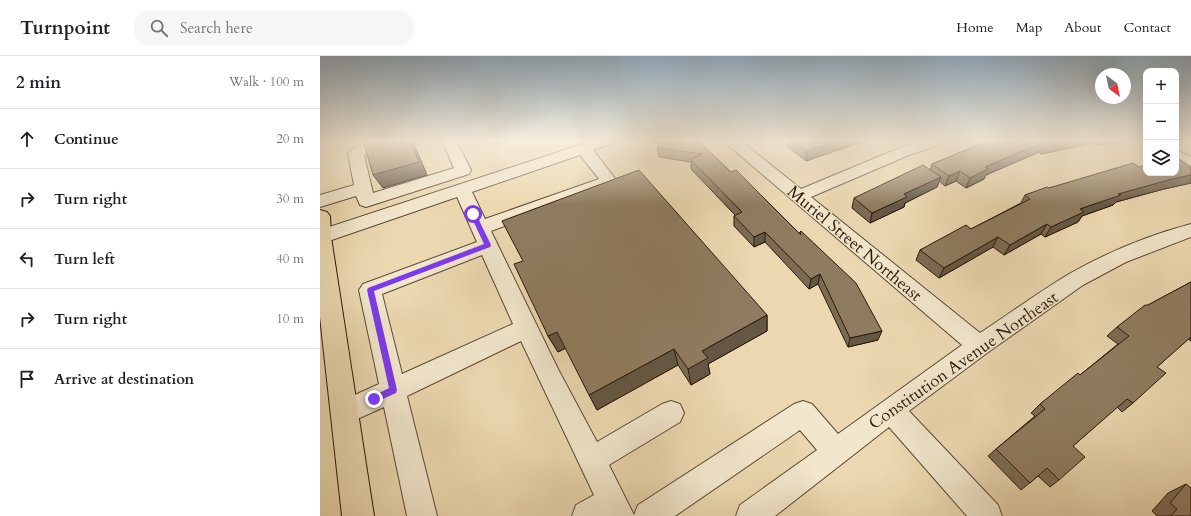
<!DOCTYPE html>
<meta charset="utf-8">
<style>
body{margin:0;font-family:Cardo,serif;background:#f6f6f6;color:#202124}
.controls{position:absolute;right:12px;top:12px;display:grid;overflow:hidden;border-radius:8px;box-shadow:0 4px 16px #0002}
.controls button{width:36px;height:36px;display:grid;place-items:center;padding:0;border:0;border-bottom:1px solid #e0e0e0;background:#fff;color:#202124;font:20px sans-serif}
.compass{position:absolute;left:775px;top:12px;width:36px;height:36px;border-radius:50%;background:#fff;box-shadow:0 4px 16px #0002;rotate:147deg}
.stop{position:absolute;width:12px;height:12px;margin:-9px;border:3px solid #7c3aed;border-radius:50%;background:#fff}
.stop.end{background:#7c3aed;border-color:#fff;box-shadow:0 1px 4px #0008}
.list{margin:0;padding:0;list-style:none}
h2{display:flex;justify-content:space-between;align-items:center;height:52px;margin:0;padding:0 16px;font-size:17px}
h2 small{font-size:13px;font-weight:400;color:#757577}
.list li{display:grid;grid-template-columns:26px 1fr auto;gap:12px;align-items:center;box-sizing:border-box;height:60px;padding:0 16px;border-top:1px solid #e0e0e0}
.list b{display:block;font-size:15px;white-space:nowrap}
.list em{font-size:13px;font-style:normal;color:#757577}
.icon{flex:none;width:22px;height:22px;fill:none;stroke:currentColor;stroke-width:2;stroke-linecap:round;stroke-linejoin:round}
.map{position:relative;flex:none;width:871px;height:460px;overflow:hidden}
header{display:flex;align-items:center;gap:24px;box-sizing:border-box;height:56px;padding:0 20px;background:#fff;border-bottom:1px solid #e0e0e0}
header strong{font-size:19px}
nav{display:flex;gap:22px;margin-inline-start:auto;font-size:14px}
.search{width:280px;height:36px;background:#f6f6f6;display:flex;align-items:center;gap:10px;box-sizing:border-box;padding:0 14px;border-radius:16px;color:#757577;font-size:15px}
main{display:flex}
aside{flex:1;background:#fff}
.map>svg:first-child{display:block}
</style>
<header>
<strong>Turnpoint</strong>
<div class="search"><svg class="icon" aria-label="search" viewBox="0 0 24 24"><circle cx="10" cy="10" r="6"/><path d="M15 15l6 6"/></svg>Search here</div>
<nav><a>Home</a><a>Map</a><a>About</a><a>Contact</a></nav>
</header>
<main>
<aside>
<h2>2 min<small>Walk · 100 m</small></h2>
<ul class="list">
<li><svg class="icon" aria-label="ahead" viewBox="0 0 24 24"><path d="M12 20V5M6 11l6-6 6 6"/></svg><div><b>Continue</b></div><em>20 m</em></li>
<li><svg class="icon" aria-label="right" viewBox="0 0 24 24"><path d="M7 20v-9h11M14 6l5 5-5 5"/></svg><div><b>Turn right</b></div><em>30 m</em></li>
<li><svg class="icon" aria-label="left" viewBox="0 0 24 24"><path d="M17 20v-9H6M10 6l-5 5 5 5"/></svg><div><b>Turn left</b></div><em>40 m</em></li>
<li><svg class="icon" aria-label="right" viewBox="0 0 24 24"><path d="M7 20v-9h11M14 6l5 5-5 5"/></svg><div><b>Turn right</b></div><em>10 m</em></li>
<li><svg class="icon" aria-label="arrive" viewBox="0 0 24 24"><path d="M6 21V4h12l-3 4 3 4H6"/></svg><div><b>Arrive at destination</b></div></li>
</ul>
</aside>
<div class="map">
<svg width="871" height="460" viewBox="0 0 871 460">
<rect width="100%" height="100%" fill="#ebd8b0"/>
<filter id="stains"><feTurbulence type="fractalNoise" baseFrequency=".005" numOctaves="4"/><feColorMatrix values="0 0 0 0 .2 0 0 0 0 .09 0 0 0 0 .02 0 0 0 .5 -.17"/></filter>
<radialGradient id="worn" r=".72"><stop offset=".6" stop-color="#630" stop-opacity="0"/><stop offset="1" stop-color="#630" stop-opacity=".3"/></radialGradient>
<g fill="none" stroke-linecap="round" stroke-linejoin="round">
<defs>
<path id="minor" d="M47,85H71L68,88L55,92L44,99L53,137L134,112L122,85H136L151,114L149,118L46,151L40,149L36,140L0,151V139L34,129L28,98L30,95Z
M272,85H294L291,88L273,94L297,125L295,129L171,175L238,313L277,386L342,348L351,345L360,348L364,357L360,366L289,409L314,459L318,449L474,348L483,345L492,348L518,378L642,289L407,88L405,85H421L481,133L577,93L602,85H623L621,88L589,99L491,141L660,277C689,258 719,236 749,218C788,196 829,179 871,168V181L806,206L763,229L667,297L589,355L678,449L682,460H647L569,371L455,460H416L420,449L497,394L480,374L355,460H252L256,449L274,439L201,285L87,340L117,460H87L64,351L24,369L15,366L11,357L15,348L59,328L39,234L43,228L157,186L137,141L0,188V174ZM260,99L279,123L165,163L152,136ZM162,199L193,268L82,318L62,238Z
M856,94L871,101V113L856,106Z"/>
<path id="major" d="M0,154L7,156L10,160L11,181L54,460H22L0,261Z"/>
</defs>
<!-- minor casing -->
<use href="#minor" stroke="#5b4834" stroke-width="2"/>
<!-- major casing -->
<use href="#major" stroke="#2b180a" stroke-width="2"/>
<!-- minor -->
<use href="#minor" fill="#f2e6cc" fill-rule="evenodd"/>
<!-- major -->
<use href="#major" fill="#ebd8b0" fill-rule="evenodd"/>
</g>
<!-- wall -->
<path fill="#7b6b53" stroke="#2b180a" d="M378,85L411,116L480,178V176L558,284L528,291L498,228L489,233L445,186L434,191L414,170V160L415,159L371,113V106L339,101L337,92Z
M469,85H544L486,105L468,91Z
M668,85H808L776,89L774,87L721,98L719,96L666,119L664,123L646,132L636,125L625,130L619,125L617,131L585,147L584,151L550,167L532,152L534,142L610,114L612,108Z
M819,111H871V127L844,133L796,146L793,149L762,160L758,166L725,181L721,178L684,199L673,191L619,222L596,204L600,194L651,173L701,147L705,139L729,132Z
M871,226V285L868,283L837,311L813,347L802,356L797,351L753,390L739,424L730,431L718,420L701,434L668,400L676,393L715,360L711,357L720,348L760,319L798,288L787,280L797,271L828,249Z
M447,259V275L388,308L390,318L371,329L358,309L277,354L246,292L238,296L228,280Z
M866,428L871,460H837L832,455L848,437Z"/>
<!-- shaded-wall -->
<path fill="#645743" stroke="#2b180a" d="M90,85H93L107,119L63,132L53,119Z
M518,85H544L486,105L487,95Z
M744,85H776L774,87L721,98L726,88Z
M779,85H808L776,89Z
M724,86L719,96L666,119L664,123L646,132L650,122L665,111Z
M640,115L636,125L625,130L629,120Z
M871,119V127L844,133L796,146L793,149L762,160L758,166L725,181L731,171L760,153L798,138L852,123Z
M621,121L617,131L585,147L584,151L550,167L552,157L584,138Z
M727,168L721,178L684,199L690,189Z
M445,176V186L434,191V181Z
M678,181L673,191L619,222L624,212Z
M500,218L498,228L489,233L491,223Z
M447,259V275L388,308L390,318L371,329L368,313L382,295Z
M562,275L558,284L528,291L530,282Z
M237,276L246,292L238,296L228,280Z
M354,293L358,309L277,354L269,339Z"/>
<!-- building -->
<path fill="#8f7c60" stroke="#2b180a" d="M43,85H90L99,106L53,119Z
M342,85H378L411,116L416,114L481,179L480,176L481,175L536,227L562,275L530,282L500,218L491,223L445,176L434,181L414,160L422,156L370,103L383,98L337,92Z
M474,85H518L487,95Z
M668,85H744L726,88L724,86L665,111L668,113L650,122L640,115L629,120L612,108Z
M859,103L871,111V119L852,123L798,138L801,139L760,153L764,156L731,171L727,168L690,189L678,181L624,212L600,194L646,169L651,173L710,143L705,139L727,131L729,132L813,107L819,111L826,109V117H856V104Z
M603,109L621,121L584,138L587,141L552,157L534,142Z
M319,114L447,259L382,295L388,302L368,313L354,293L269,339L237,276L228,280L194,208L203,205L182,165Z
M871,226V281L837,311L846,317L813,347L807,343L753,390L765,401L739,424L727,412L710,427L676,393L725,353L720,348L758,317L760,319L809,280L797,271L825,249H828Z
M866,428L871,432V460H851L857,453L850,447Z"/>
<!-- sky -->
<linearGradient id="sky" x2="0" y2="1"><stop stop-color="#8fa8bb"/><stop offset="0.57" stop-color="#f6eddb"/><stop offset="1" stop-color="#f6eddb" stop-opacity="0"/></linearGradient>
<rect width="871" height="149" fill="url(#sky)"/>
<!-- route -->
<path fill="#7c3aed" d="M151,156L156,158L171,189L170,191L54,235L77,334L76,337L54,347L51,346V341L69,332L47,234L48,232L164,188L150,158Z"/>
<g text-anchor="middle" stroke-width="3" stroke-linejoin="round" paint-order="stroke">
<!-- street labels -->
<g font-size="17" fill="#2b180a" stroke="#f2e6cc">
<text transform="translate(535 187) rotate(40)" y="6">Muriel Street Northeast</text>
<text transform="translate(643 304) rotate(-35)" y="6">Constitution Avenue Northeast</text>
</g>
</g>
<rect width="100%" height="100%" filter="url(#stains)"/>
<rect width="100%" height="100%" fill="url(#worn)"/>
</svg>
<div class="controls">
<button>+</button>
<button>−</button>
<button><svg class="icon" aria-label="layers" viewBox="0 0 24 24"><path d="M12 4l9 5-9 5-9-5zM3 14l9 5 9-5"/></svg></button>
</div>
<svg class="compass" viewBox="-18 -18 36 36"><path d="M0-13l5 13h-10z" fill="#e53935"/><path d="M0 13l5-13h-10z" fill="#757577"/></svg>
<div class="stop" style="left:153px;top:158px"></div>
<div class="stop end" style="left:54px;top:343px"></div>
</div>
</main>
